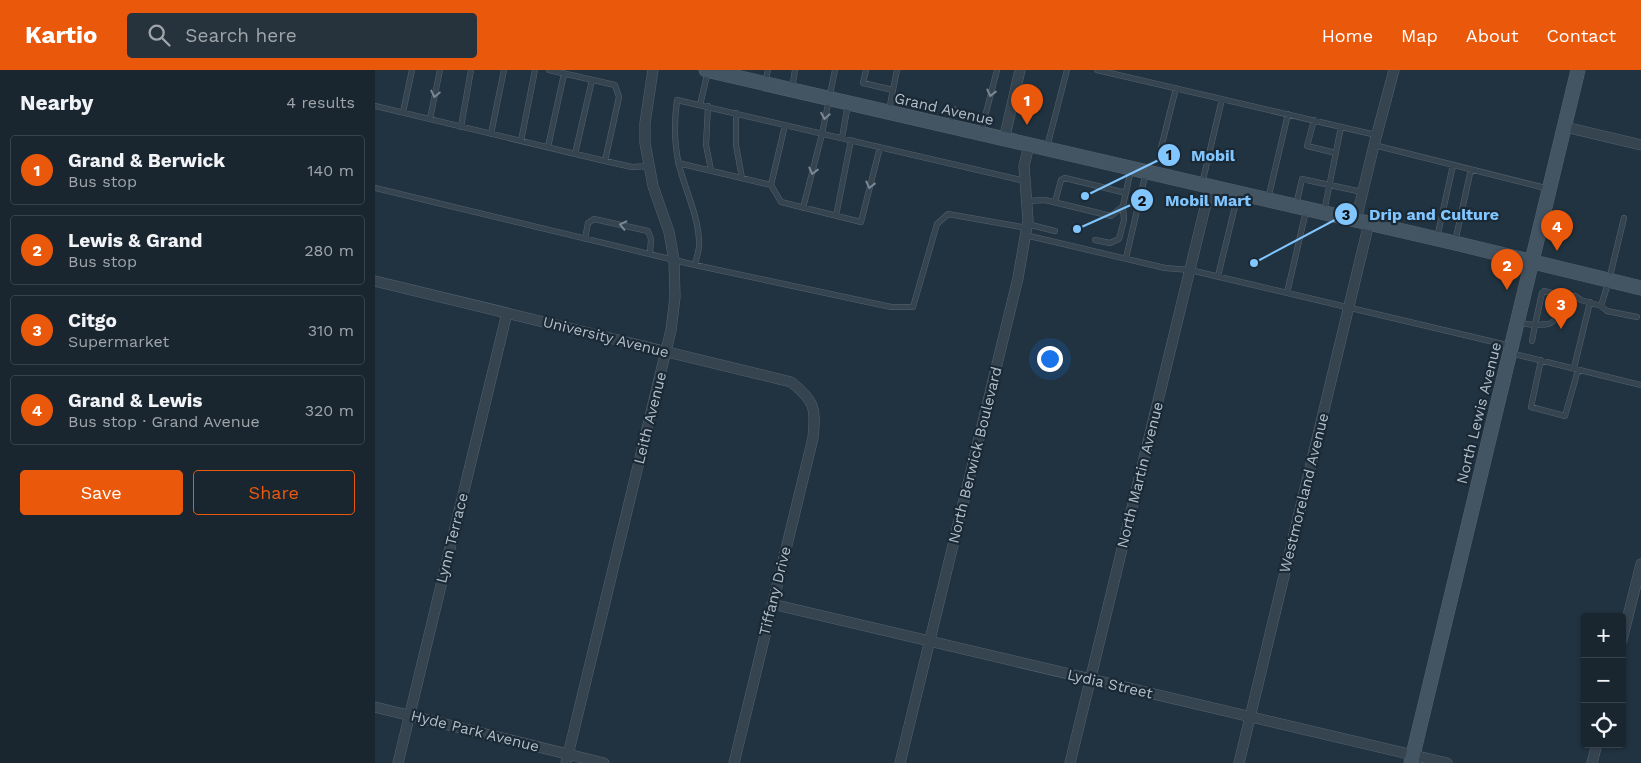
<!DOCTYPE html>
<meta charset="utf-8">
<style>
body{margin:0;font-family:"Work Sans",sans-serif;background:#26323c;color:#f1f3f6}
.controls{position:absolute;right:15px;bottom:15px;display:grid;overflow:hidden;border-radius:5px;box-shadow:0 1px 4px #0004}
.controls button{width:45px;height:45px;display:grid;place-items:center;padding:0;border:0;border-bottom:1px solid #37434c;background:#192630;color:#f1f3f6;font:25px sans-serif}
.you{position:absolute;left:674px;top:288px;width:18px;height:18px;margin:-12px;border:4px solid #fff;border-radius:50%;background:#1a73e8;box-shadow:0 0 0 8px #1a73e833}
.badge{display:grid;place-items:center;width:32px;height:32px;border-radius:50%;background:#ea580c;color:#fff;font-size:16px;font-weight:700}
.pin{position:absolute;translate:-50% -41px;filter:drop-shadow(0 1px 2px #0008)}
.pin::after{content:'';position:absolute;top:26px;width:18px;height:15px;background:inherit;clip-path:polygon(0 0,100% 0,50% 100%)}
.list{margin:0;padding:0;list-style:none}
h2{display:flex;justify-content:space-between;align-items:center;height:65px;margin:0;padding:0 20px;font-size:21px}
h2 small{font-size:16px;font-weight:400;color:#9fa5ab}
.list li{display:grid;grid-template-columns:32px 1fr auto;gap:15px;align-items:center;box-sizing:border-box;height:70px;margin:0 10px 10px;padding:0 10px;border:1px solid #37434c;border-radius:5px}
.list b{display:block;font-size:19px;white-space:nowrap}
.list p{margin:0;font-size:16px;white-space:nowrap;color:#9fa5ab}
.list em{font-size:16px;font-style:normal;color:#9fa5ab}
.actions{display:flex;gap:10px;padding:15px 20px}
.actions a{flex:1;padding:11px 0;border:1px solid #ea580c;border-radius:5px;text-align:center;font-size:18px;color:#ea580c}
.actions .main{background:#ea580c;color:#fff}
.icon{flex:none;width:28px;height:28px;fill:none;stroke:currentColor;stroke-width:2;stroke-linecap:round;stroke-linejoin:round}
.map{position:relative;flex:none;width:1266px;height:693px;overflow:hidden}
header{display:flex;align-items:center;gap:30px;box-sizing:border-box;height:70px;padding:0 25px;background:#ea580c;color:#fff}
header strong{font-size:24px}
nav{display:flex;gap:28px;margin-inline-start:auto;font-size:18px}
.search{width:350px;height:45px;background:#26323c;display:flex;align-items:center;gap:12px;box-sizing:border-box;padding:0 18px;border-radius:5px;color:#9fa5ab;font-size:19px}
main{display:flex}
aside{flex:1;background:#192630}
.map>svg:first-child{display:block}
</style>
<header>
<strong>Kartio</strong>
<div class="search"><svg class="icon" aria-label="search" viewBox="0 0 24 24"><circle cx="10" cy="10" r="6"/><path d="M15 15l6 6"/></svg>Search here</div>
<nav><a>Home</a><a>Map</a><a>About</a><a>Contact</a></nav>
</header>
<main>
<aside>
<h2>Nearby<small>4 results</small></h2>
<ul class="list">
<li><span class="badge">1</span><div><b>Grand &amp; Berwick</b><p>Bus stop</p></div><em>140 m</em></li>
<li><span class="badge">2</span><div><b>Lewis &amp; Grand</b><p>Bus stop</p></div><em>280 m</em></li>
<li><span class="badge">3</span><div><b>Citgo</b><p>Supermarket</p></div><em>310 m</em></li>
<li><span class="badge">4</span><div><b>Grand &amp; Lewis</b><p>Bus stop · Grand Avenue</p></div><em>320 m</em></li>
</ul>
<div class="actions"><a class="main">Save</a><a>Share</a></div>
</aside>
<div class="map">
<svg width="1266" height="693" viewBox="0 0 1266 693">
<rect width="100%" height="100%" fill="#213340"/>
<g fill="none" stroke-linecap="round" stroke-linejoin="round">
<defs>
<path id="service" d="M491,0L488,13L518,20
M722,0L1001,65
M390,13L393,0
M417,19L420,0
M325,35L333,1
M0,36L230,91L244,27L240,15L174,0
M333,36L331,75L336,100
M514,40L522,0
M28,42L37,0
M361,43V75L367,108
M55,49L65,0
M939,50L932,76L961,83
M575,54L579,39
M86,57L96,0
M606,62L622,0
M116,64L129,0
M467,68L473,34
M146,71L160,0
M999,75L1174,119
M173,77L189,4
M672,77L692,0
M785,82L801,18
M200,84L217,10
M230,91L257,97L274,96
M303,93L396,115L406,132L486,152L505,77
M827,114L847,29
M396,115L410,55
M0,118L320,195C321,188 325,180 324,172C324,148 310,119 304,95C299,73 299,52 302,30L650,111
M893,129L913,44
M652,131L670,130L736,146L748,136
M680,132L686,110L690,108L751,123
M921,136L927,109L987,122
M428,138L447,64L460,0
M949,142L966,57
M461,146L476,70
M652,154L680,161
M650,165L790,198L815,200L1136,276
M1062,168L1078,95
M210,169L213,153L219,149L273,161L276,169L275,184
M720,170L735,173L744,169L749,150L748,136L756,99
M1080,172L1096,99
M751,188L771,102
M320,195L516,237H538L562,154L573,144L652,158
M843,206L863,124
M912,223L931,141
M1200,226L1206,230L1226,236L1234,210L1249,148
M1226,236L1232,241L1262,247
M1143,253L1160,255L1167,223L1169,221L1189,226L1192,225
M1157,271L1160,255C1164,254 1169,255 1173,254C1183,252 1186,234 1187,226
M1135,283L1266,315
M1166,290L1156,337L1190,346L1203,300
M1199,298L1215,232"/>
<path id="minor" d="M1190,57L1266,75
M629,70L645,0
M981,150L999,75L1019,0
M0,211L416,312C440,331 441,338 438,368L359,693
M397,534L1072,693
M1247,570L1266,494
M0,637L229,693
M23,693L132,243
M191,693L296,260L300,227L299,190L294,162L278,116L270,73V53L278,0
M525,693L643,208L653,150L649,96L654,75
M695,693L835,117
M864,693L994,153
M1217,693L1222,674"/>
<path id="secondary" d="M331,0L1080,173L1266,218
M1036,693L1203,0"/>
</defs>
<!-- service casing -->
<use href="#service" stroke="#54626e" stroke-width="6"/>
<!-- minor casing -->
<use href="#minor" stroke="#54626e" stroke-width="11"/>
<!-- secondary casing -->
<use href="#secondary" stroke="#54626e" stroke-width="15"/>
<!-- service -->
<use href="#service" stroke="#364450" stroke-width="5"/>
<!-- minor -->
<use href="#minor" stroke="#364450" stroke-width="10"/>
<!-- secondary -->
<use href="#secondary" stroke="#435463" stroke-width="14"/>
</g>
<!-- one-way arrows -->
<defs><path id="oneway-chevron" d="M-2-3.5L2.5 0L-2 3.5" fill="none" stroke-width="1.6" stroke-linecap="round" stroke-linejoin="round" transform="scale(1.25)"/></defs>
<g stroke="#7a8894">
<use href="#oneway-chevron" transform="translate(616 23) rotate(104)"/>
<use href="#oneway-chevron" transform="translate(60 24) rotate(102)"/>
<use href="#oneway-chevron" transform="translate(450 46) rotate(100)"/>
<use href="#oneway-chevron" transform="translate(438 101) rotate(104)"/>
<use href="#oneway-chevron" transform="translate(495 115) rotate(104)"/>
<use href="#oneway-chevron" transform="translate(248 155) rotate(-167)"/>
</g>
<g text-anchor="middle" stroke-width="4.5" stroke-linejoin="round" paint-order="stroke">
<!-- street labels -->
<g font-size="15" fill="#b2bfcb" stroke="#1b2935">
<text transform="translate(569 39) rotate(13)" y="5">Grand Avenue</text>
<text transform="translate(231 267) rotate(14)" y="5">University Avenue</text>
<text transform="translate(1104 343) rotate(-76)" y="5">North Lewis Avenue</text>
<text transform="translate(275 348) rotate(-76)" y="5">Leith Avenue</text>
<text transform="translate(600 385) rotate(-76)" y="5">North Berwick Boulevard</text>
<text transform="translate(765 405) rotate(-76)" y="5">North Martin Avenue</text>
<text transform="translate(929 423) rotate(-76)" y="5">Westmoreland Avenue</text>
<text transform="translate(77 468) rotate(-76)" y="5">Lynn Terrace</text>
<text transform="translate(400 521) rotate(-76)" y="5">Tiffany Drive</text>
<text transform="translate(735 614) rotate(13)" y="5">Lydia Street</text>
<text transform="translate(100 661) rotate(14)" y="5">Hyde Park Avenue</text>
</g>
</g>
<!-- callouts -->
<path fill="none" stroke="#82c6ff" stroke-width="2" d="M710 126L794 85M702 159L767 130M879 193L971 144"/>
<g fill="#82c6ff" stroke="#1b2935" stroke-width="2">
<circle cx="710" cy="126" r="5"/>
<circle cx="702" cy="159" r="5"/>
<circle cx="879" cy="193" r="5"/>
<circle cx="794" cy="85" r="12"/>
<circle cx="767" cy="130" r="12"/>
<circle cx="971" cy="144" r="12"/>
</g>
<g font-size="15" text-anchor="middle" font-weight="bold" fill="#111">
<text x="794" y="90">1</text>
<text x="767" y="136">2</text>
<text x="971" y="150">3</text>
</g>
<g font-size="16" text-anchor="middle" font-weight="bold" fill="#82c6ff" stroke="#1b2935" stroke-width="4.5" stroke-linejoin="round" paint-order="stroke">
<text x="838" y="91">Mobil</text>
<text x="833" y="136">Mobil Mart</text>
<text x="1059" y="150">Drip and Culture</text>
</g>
</svg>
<div class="controls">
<button>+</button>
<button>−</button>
<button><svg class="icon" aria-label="locate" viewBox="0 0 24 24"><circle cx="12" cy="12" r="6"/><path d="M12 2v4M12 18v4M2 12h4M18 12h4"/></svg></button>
</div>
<div class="you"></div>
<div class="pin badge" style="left:652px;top:55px">1</div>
<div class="pin badge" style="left:1132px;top:220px">2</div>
<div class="pin badge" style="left:1186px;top:259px">3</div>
<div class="pin badge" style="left:1182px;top:181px">4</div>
</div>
</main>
